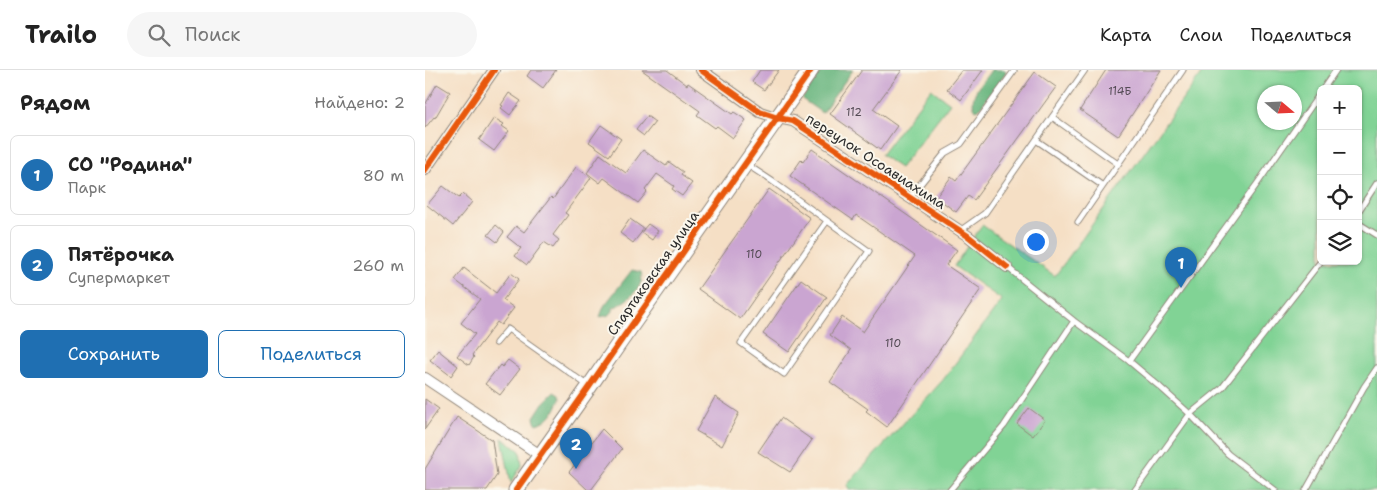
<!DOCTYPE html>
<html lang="ru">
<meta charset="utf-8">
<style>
body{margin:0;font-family:"Shantell Sans",sans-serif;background:#f6f6f6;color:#222}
.controls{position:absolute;right:15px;top:15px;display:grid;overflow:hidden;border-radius:8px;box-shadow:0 1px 4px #0004}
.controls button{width:45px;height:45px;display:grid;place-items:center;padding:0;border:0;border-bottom:1px solid #e0e0e0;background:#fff;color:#222;font:25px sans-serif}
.compass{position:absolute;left:832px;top:15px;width:45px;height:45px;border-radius:50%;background:#fff;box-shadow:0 1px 4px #0004;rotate:109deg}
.you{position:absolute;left:610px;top:171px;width:18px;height:18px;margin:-12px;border:4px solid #fff;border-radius:50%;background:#1a73e8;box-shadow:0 0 0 8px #1a73e833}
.badge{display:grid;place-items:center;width:32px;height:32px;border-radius:50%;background:#1f6fb2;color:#fff;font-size:16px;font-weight:700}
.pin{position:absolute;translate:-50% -41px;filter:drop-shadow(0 1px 2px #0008)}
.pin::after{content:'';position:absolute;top:26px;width:18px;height:15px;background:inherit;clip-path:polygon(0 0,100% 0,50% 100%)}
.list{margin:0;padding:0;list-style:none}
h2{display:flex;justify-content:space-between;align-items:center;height:65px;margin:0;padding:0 20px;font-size:21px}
h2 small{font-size:16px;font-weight:400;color:#767676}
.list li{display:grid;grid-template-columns:32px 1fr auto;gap:15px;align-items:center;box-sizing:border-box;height:80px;margin:0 10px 10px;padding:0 10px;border:1px solid #e0e0e0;border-radius:8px}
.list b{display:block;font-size:19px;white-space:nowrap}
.list p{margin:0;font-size:16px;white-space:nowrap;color:#767676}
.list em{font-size:16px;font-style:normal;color:#767676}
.actions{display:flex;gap:10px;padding:15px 20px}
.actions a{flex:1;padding:11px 0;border:1px solid #1f6fb2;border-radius:8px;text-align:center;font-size:18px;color:#1f6fb2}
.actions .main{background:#1f6fb2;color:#fff}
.icon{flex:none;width:28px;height:28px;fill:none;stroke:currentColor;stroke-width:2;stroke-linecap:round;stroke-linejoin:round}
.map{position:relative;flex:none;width:952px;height:420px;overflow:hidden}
header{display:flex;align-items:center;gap:30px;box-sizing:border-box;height:70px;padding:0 25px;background:#fff;border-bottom:1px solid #e0e0e0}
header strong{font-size:24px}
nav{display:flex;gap:28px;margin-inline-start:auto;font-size:18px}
.search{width:350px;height:45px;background:#f6f6f6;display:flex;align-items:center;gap:12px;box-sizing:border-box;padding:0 18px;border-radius:28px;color:#767676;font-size:19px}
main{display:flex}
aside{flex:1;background:#fff}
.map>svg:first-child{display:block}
</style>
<header>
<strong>Trailo</strong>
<div class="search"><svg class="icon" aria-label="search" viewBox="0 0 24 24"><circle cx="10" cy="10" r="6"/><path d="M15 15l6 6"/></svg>Поиск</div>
<nav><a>Карта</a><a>Слои</a><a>Поделиться</a></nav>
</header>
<main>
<aside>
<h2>Рядом<small>Найдено: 2</small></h2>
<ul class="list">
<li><span class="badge">1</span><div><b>СО &quot;Родина&quot;</b><p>Парк</p></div><em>80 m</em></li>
<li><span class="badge">2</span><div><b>Пятёрочка</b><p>Супермаркет</p></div><em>260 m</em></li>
</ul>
<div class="actions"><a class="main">Сохранить</a><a>Поделиться</a></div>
</aside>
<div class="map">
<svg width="952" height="420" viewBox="0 0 952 420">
<rect width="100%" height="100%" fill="#fbf7ec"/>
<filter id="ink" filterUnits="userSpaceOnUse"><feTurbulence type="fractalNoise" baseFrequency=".02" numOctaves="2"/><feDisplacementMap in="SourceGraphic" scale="10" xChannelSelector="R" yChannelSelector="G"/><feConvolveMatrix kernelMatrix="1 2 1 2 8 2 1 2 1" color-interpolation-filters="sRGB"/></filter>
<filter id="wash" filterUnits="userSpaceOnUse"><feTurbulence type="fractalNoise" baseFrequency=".0096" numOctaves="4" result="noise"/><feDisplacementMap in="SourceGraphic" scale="20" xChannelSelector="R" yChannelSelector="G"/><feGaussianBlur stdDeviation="1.12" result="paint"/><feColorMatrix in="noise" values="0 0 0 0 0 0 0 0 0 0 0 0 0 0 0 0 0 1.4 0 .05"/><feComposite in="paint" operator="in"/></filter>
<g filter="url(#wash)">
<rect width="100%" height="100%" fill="#f5dfc5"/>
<!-- green -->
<path fill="#81d395" stroke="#567f60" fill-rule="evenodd" d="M779,0H952V420H424L422,415L518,310L577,230L529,196L557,155L630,206ZM896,19H933V191H896ZM839,22H869V52H839Z
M506,19L525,33L475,98L456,85Z
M77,368L95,381L97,395L86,413Z"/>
<!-- forest -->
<path fill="#68b57e" stroke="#4a7054" d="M397,0H428L397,43L377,29Z
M566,0H580L581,2L575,12L554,39L551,40C541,27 559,11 566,0Z
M207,200L216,202C221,218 200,232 188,238V241C185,246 180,246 175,247L179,236Z
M129,322L134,325L135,329C131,340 124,351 112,354L110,352L109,347L118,333Z"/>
<g id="blocks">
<!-- building -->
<path fill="#caa5d1" d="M106,0H131L118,18L102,6Z
M217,0H242L262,15L263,13L307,44L309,42L321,50L308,68L292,56L290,58L272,45L275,41Z
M335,0H354L339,20L327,12Z
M437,0H477L448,39L472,56L455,80L405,44Z
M537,0H558L536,30L522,19Z
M681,0H736L693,66L655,40Z
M610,2L631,17L549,130L543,126L531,142L511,127L526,107L531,111Z
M12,14L25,22L10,48L9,47L0,58V35Z
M84,23L96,31L85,45L76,38L78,36L76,35Z
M222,46L230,52L219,66L211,60Z
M69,48L79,54L77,56L84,61L69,81L54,70Z
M176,55L196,69L184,86L164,72Z
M387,79L532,180L521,195L556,219L462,357L441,341L443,339L405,312L426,280L405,265L417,247L438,262L490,186L431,145L428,150L365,106L376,90L378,92Z
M218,80L241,96L244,92L258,102L256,105L267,113L257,126L247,119L249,116L232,104L220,120L222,122L213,133L179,108L175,113L162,103L175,84L201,103Z
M151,97L166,108L140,143L143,145L128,165L134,170L128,178L119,172L102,195L90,186L96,178L82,167L91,156L99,162L126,127L128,129Z
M18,116L34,128L38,124L47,132L28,156L2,135Z
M344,119L385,148L315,249L273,219Z
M205,149L219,159L208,173L195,163Z
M223,154L233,161L227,170L216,162Z
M71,155L79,162L72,172L63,165Z
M39,198L71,223L86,203L94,209L78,230L89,238L76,255L72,252L47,285L49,287L44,295L32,286L50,264L36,253L55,229L30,210Z
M376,209L402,227L364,282L338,264Z
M13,280L33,296L26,306L5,290Z
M83,290L95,299L75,325L60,314L75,295L77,297Z
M290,327L314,343L297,376L271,361Z
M0,329L14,339L0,359Z
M604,338L620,350L608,366L592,354Z
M32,347L67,370L72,405L62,420H0V399Z
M356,348L387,370L365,402L333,382Z
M177,359L197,379L166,420H163L144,402Z"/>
</g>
</g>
<g filter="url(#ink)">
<use href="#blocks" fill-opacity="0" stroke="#908578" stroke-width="1"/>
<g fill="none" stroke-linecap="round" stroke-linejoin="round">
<defs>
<path id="lane" d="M898,19L911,0
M627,47L693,94
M611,70L678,116L758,0
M321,94L347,111L444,181L359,304L316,273L402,151
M485,127L520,83L536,74L589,1
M933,142L952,113
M653,152L678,116
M933,153L952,165
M536,160L560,143L660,0
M582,197L649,251L704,291L735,317L765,344L803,384L850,420
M71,273L83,259L162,315
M704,291L832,114L896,22
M525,420L579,356L649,251
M710,420L765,344L797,318L896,191
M881,420L939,317L952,298"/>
<path id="street" d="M276,0L335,42L353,48L368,51L543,166L582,197
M0,100L69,0
M0,308L115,385"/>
<path id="secondary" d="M91,420L164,317L195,272L386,0"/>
</defs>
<!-- lane casing -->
<use href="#lane" stroke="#908578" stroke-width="7"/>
<!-- street casing -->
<use href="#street" stroke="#908578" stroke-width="12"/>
<!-- secondary casing -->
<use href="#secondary" stroke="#908578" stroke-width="17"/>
<!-- lane -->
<use href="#lane" stroke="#fff" stroke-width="5"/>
<!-- street -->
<use href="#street" stroke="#fff" stroke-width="10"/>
<!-- secondary -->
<use href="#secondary" stroke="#fff" stroke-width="15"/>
<defs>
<path id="cycleway" d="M276,0L335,42L353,48L368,51L543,166L582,197
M0,100L69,0
M91,420L164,317L195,272L386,0"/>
</defs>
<!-- cycleway casing -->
<use href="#cycleway" stroke="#fbf7ec" stroke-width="9"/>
<!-- cycleway -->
<use href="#cycleway" stroke="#e8590c" stroke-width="6"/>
</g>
</g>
<g text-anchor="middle" stroke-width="4" stroke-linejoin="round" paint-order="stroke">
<!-- number labels -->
<g font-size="11" fill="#534a54">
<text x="695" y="25">114Б</text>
<text x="429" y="46">112</text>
<text x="329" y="188">110</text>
<text x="468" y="277">110</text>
</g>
<!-- street labels -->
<g font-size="14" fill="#2b2b2b" stroke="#fbf7ec">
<text transform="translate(451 91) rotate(33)" y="5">переулок Осоавиахима</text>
<text transform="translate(228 203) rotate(-55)" y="5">Спартаковская улица</text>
</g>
</g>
</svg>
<div class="controls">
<button>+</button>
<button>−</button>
<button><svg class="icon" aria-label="locate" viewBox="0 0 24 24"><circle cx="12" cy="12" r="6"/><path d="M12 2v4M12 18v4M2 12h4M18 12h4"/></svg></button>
<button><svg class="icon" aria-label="layers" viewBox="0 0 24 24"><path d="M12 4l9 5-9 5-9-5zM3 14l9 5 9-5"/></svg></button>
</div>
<svg class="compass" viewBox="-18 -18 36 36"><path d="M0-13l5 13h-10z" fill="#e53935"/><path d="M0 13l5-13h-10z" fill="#767676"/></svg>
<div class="you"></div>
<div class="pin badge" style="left:756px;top:218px">1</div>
<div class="pin badge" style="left:151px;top:399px">2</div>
</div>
</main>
